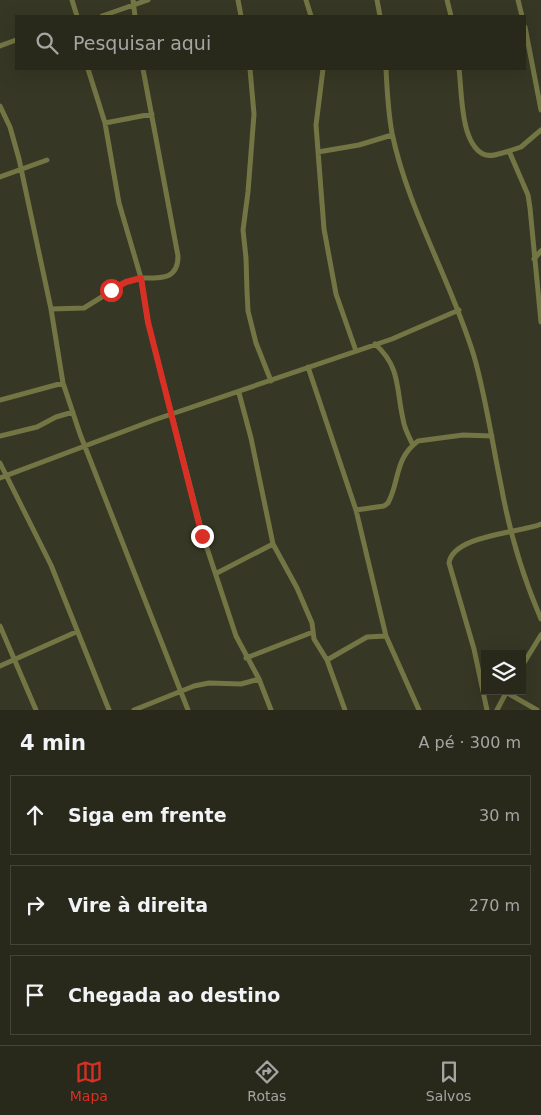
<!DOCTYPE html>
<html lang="pt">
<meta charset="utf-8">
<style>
body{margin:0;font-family:"DejaVu Sans",sans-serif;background:#303124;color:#f1f3f6}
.controls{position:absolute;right:15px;bottom:15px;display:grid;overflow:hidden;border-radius:0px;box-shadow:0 5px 20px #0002}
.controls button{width:45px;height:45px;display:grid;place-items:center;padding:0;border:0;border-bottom:1px solid #44453a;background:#28291b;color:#f1f3f6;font:25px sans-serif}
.stop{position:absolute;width:15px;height:15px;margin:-11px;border:4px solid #d93025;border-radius:50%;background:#fff}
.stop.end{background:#d93025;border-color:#fff;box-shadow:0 1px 5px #0008}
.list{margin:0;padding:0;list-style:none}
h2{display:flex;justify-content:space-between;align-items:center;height:65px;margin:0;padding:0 20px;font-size:21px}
h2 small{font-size:16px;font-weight:400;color:#a5a6a3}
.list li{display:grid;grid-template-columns:32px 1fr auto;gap:15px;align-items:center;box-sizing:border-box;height:80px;margin:0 10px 10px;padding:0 10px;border:1px solid #44453a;border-radius:0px}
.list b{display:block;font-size:19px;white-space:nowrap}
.list em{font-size:16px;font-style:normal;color:#a5a6a3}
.icon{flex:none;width:28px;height:28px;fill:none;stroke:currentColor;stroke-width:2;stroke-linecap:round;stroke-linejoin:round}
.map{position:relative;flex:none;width:541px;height:710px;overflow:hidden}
.search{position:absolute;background:#28291b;box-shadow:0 5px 20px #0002;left:15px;right:15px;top:15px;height:55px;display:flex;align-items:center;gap:12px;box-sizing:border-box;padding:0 18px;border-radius:0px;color:#a5a6a3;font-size:19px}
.sheet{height:335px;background:#28291b}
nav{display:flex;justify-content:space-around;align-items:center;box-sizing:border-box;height:70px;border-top:1px solid #44453a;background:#28291b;font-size:14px;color:#a5a6a3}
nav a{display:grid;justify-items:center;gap:2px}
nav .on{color:#d93025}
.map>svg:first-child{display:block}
</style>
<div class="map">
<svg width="541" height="710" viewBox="0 0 541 710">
<rect width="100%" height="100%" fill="#363724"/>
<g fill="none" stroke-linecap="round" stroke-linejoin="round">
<!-- minor -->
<path stroke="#737544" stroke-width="5" d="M72,0L77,16
M133,0L135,16
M238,0L241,16
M306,0L311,16
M377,0L380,16
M447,0L451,16
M518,0L522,16
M102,16L148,0
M525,27L541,110
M0,46L16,40
M143,69L178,256C178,280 161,278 141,278L148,323L203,536L236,636L259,679L271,710
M250,69L254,114L248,192L243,230L246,258L247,291L248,311L256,343L271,381
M323,69L316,125L324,229L336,294L356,351
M386,69C387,90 388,111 392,133C408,210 451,280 474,356C486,398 492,442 501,485C509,530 523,577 541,619
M459,69C462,91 460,142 483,154C490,158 502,153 509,151
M0,106L10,127L19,159L51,309L63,383L80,434L188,710
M105,123L152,114
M541,130L521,147L509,151L528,195L530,208L541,322
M318,152L359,145L392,135
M0,177L47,160
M534,259L541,251
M51,309L84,308L126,282L141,278L119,203L105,123L88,69
M375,344C401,367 396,389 403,419C404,428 409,437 413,445
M308,367L356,510L386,636L419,710
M239,393L251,438L273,544L297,588L312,623L314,639L327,660L345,710
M0,400L63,383
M0,436L37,427L56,417L73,412
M0,463L51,565L109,710
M0,478L154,420L392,339L459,310
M356,510L384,506L388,503C400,481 394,459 418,441L463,435L492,436
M217,573L273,544
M0,626L36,710
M246,658L313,632
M327,660L367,637L386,636
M0,666L76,632
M522,666L541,635
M504,691L537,710
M134,710L194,686L209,683L241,684L259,679
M487,710L474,649L449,563C453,535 520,533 541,524
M497,710L507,691"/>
</g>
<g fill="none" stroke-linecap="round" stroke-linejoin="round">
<!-- route -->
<path stroke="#d93025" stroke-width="6" d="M111,290L126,282L141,278L148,322L202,536"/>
</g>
</svg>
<div class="controls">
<button><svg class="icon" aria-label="layers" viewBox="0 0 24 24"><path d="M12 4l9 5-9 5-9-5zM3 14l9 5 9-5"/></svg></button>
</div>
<div class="stop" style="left:111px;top:290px"></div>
<div class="stop end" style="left:202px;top:536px"></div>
<div class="search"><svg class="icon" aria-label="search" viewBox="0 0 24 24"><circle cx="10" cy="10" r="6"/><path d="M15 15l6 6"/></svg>Pesquisar aqui</div>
</div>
<section class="sheet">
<h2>4 min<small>A pé · 300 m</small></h2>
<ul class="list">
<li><svg class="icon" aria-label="ahead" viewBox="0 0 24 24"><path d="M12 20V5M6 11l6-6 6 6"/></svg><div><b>Siga em frente</b></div><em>30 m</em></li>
<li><svg class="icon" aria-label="right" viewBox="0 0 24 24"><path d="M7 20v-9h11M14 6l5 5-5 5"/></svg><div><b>Vire à direita</b></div><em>270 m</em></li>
<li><svg class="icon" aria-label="arrive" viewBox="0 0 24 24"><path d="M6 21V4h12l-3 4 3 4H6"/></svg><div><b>Chegada ao destino</b></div></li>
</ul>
</section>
<nav>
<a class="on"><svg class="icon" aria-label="map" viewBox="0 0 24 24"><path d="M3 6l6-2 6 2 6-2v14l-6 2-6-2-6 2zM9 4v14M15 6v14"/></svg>Mapa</a>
<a><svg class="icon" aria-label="directions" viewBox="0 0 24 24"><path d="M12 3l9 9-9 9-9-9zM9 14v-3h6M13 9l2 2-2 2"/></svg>Rotas</a>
<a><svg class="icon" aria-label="saved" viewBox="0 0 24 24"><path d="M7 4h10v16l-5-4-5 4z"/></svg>Salvos</a>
</nav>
